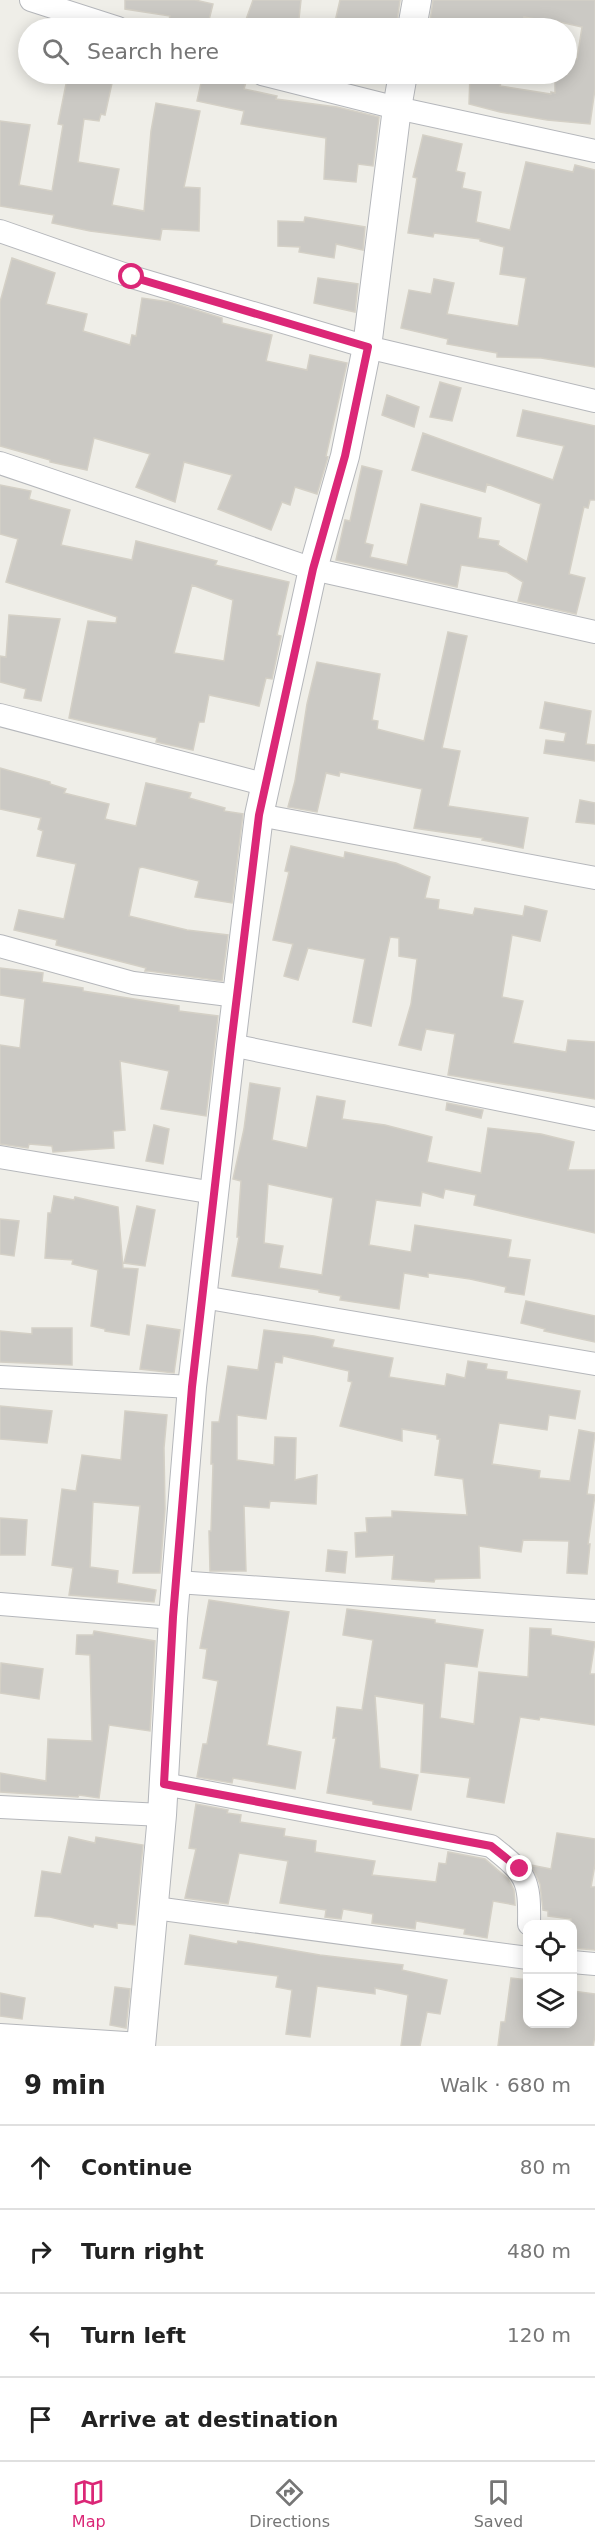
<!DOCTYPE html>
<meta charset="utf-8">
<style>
body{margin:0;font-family:"DejaVu Sans",sans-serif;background:#f6f6f6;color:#222}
.controls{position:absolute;right:18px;bottom:18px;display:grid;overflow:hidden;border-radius:12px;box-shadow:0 3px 15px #0003}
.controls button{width:54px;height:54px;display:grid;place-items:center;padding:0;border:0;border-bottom:2px solid #e0e0e0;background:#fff;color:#222;font:30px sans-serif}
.stop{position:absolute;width:18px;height:18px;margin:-14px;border:4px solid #db2777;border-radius:50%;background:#fff}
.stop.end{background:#db2777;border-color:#fff;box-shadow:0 2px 6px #0008}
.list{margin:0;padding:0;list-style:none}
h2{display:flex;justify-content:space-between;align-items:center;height:78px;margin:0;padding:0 24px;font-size:26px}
h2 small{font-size:20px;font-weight:400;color:#767676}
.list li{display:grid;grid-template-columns:39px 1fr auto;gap:18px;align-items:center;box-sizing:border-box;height:84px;padding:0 24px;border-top:2px solid #e0e0e0}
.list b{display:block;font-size:22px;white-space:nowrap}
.list em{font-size:20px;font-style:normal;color:#767676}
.icon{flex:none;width:33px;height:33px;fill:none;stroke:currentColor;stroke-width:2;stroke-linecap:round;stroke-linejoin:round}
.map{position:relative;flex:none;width:595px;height:2046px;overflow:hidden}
.search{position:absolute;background:#fff;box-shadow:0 3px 15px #0003;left:18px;right:18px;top:18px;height:66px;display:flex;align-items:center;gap:15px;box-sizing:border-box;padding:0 21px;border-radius:33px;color:#767676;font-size:22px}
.sheet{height:414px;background:#fff}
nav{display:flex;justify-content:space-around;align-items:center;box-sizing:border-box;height:84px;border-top:2px solid #e0e0e0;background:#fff;font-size:16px;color:#767676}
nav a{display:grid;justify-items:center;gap:3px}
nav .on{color:#db2777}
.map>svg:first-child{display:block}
</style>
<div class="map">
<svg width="595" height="2046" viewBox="0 0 595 2046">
<rect width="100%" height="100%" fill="#efeee8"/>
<!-- building -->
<path fill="#cbc9c4" stroke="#d4d0c6" stroke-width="1.5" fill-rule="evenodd" d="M125,0H195L213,4L207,28H189L168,23L170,16L125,9Z
M253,0H301L298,28H243Z
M340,0H400L396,28H348L334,26Z
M433,0H595V89L590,124L547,120L500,112L469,104L470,74H503L500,86L551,94V92L555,93V74H567V59H577L582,27L551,20V22L524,17L523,28H466L446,25V28H429Z
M68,74H114L105,115L101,114L99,121L84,119L78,162L119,169L112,205L144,211L151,131L156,103L200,111L184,187L200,188L199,231L162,229L160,240L90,231L52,223L54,215L0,206V121L30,125L19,185L52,191L63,125L58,124Z
M203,74L246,82L244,89L277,96L276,99L337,107L379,117L373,166L358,164L356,182L324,179L326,138L241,124L244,111L197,101Z
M423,135L462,144L456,171L465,173L462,188L481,192L476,222L510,230L526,162L573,172L575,165L595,170V367L541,358L497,357V353L447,344L448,339L401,328L409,290L431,294L434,279L454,283L447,314L518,326L526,278L500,274L504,247L480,241V239L434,233L433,237L408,233L417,178L413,177Z
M305,217L365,227L363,250L336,244L334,258L299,252L300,247L278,246V221L304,222Z
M12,258L55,273L46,304L87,314L83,331L130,345L132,335L136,336L142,298L170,302L222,318V323L272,335L266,361L307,370L310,355L347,363L326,456L328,457L317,494L295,487L290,505L282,502L271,530L218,509L232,475L184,462L175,502L136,487L150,454L94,438L87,470L50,462V460L0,446V302Z
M318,278L358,284L355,312L314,303Z
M440,382L461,388L452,421L430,417Z
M387,395L419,407L414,427L382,415Z
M523,410L595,426V500H590L588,508L584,507L569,574L585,578L576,614L518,601L523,582L507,572L461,565L457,587L336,560L345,520L350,521L362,466L382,471L365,543L373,545L370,557L407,565L421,504L481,518L478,538L499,541L498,545L527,562L541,504L487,484L485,492L412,470L423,433L553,480L564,446L517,436Z
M0,485L31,491L29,499L70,510L61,545L132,560L136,541L217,561L215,565L289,582L277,635L281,636L272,679L266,678L259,706L209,695L204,722H199L193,750L156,742L157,738L69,718L88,621L116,623L117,617L6,582L18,539L0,534ZM192,585L233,600L224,661L174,653Z
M9,615L60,619L41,701L24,698L26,689L0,682V656L6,657Z
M448,632L467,636L442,748L460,751L448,806L528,818L523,848L482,840L483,838L414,828L422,789L340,772L339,776L326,773L317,812L288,807L295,781L307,704L317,662L380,674L372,720L378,721L377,729L424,741Z
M545,702L591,711L586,744L595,745V761L544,753L546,740L564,742L566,733L540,728Z
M0,768L50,782V784L66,789L64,793L109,804L105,819L136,826L146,783L191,793L189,798L225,808L224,811L243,814L232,903L195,897L199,881L142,867L139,868L129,916L187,930L228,935L222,981L149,971H145L146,968L56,945L57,940L14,930L19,910L64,919L76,864L37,856L43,831L38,829L41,818L0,809Z
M580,800L595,803V824L576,822Z
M291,846L344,858L345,852L396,863L430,877L425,898L439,900L438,909L473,915L475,908L523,916L525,906L547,911L540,941L512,935L502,997L523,1001L513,1043L566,1052L568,1040L595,1042V1099L448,1075L455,1034L426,1029L421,1050L399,1045L411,1004L417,959L399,956V938L390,937L371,1026L353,1022L365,959L308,948L298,980L284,976L293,944L273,940L289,872L285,871Z
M0,968L43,973L42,982L83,988V991L179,1006V1011L218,1016L206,1116L161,1109L169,1071L120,1061L125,1130L113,1131L114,1148L53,1152L52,1146L29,1144L28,1148L0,1144V1045L20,1048L25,999L0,995Z
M250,1083L280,1088L272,1140L307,1148L317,1096L345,1101L342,1119L385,1125L432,1137L427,1162L481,1173L488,1128L541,1134L574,1142L568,1170H595V1233L474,1205L476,1195L445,1189L443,1198L422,1192L420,1206L376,1200L369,1245L411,1252L415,1225L511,1240L508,1257L530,1260L524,1295L505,1292L506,1287L470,1279L428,1273V1277L404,1273L399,1309L340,1300L341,1296L319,1292V1290L232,1276L239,1237H237L241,1181L233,1179L244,1129ZM268,1184L333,1198L322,1275L279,1268L283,1246L264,1243Z
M447,1103L483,1110L481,1118L446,1110Z
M154,1125L169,1129L163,1164L146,1161Z
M54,1196L74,1200L75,1197L118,1207L123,1268L138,1269L129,1335L105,1331V1329L91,1326L98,1270L72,1264L73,1260L45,1258L48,1213H51Z
M137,1206L155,1210L145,1266L124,1263Z
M0,1219L19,1221L14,1256L0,1254Z
M526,1301L595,1316V1342L544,1331L545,1329L521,1323Z
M147,1325L180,1330L174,1373L140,1369Z
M32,1328H72V1365L0,1362V1331L32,1334Z
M264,1330L314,1336L334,1340L332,1347L393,1358L389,1377L445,1386L447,1374L465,1378L468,1361L487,1364L486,1369L507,1372L506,1379L580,1391L575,1419L549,1415L547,1430L499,1423L492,1464L540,1471L539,1478L570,1481L579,1430L595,1433L587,1494L595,1495L588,1544H590L587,1574L567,1573L569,1541L523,1540L521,1552L479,1546L480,1578L435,1579L434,1582L392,1579L394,1555L356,1557L355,1533L367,1532L366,1518L392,1517V1511L467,1515L463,1479L435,1475L440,1439H437V1435L402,1429V1441L340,1426L352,1382L348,1381L349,1371L283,1356L282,1363L275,1362L266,1419L237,1415V1460L274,1465L275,1437L296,1438L295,1480L317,1475L316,1504L270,1501L269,1508L244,1506L246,1571H210L209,1531H211L213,1464H211L212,1422H219L228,1366L258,1370Z
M0,1406L52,1411L47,1443L0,1439Z
M125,1411L167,1415L164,1448L165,1509L160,1573H133L140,1506L93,1502L90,1567L118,1571L117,1583L156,1590L154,1602L69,1595L73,1568L52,1565L62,1489L76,1491L82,1455L121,1460Z
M0,1518L27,1520L25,1555H0Z
M328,1550L347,1552L345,1573L326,1571Z
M209,1600L289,1612L267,1745L301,1752L295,1789L233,1778L232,1783L197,1777L203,1744H207L218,1681L203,1678L207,1649L200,1648Z
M347,1609L435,1620V1623L483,1630L477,1667L445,1663L440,1718L474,1724L479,1672L528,1677L530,1628L551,1629V1635L595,1642L590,1674H595V1725L540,1717L539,1720L520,1717L504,1803L467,1797L470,1778L421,1772L424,1704L375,1696L380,1768L418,1775L411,1810L373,1804V1801L327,1793L336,1738H333L337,1707L362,1710L373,1640L343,1635Z
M94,1631L155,1641L150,1731L109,1725L99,1798L79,1795L78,1797L0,1792V1773L46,1781L48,1739L92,1741L90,1655L76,1654L77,1635H93Z
M1,1663L43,1669L39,1699L0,1693Z
M196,1804L228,1810L227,1813L241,1815L240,1822L285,1829L284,1836L316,1841L315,1852L375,1861L372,1875L436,1882L439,1863L446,1864L448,1852L485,1859L508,1879L514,1890L515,1905L493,1901L487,1938L464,1934L465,1929L416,1921L415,1929L372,1923L373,1914L343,1909L341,1919L325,1917L326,1910L280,1903L288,1861L239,1853L228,1904L185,1898L196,1849L189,1848Z
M557,1833L595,1839V1864L591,1887H595V1950L573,1948L571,1919L548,1916V1911L543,1910L540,1884L531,1865L551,1869Z
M69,1837L95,1843L96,1837L143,1845L135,1925L117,1923V1928L94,1924L93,1927L50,1917L35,1916L42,1871L61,1874Z
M190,1935L237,1944L238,1941L320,1955L403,1965L402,1970L447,1980L440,2014L427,2012L420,2046H401L408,1995L375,1988V1994L317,1986L310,2037L286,2034L292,1990L276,1987L278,1976L185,1964Z
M511,1978L528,1980V2024H573V1991L595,1994V2036L593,2046H498L501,2022H505Z
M115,1987L130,1989L126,2028L110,2025Z
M0,1993L25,1998L22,2019L0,2016Z"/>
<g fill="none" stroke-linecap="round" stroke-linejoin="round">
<defs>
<path id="minor" d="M31,0L118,28
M262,74L397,108L595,151
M0,231L132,277L367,347L595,401
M0,463L313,569L595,632
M0,715L267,785
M259,815L595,878
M0,946L133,983L237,996
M231,1045L595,1119
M0,1157L214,1193
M203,1297L595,1364
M0,1377L192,1387
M177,1582L595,1611
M0,1604L173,1618
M164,1784L491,1846C526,1874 530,1878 529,1924
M0,1807L162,1815
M155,1908L528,1958
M572,1962L595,1964
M0,2035L141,2044"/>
<path id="tertiary" d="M412,28L417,0
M141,2046L162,1815L173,1618L192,1387L231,1045L259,815L313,569L345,456L367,347L397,108L403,74"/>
</defs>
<!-- minor casing -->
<use href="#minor" stroke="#b5b7bb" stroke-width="24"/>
<!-- tertiary casing -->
<use href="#tertiary" stroke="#b5b7bb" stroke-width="30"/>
<!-- minor -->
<use href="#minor" stroke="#fff" stroke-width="22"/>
<!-- tertiary -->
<use href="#tertiary" stroke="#fff" stroke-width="28"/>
</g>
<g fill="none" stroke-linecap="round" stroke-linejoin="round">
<!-- route -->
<path stroke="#db2777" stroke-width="8" d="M132,277L368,347L345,456L313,569L259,815L231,1045L192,1387L173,1617L164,1784L491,1846L520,1869"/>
</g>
</svg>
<div class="controls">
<button><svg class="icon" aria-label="locate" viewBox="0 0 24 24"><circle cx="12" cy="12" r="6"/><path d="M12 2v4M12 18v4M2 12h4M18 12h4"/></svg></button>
<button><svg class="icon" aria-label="layers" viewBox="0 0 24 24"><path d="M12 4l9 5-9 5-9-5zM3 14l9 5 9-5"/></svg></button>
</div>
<div class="stop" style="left:132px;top:277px"></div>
<div class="stop end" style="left:520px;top:1869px"></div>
<div class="search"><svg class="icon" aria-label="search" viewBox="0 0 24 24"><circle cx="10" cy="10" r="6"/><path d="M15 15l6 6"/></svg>Search here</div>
</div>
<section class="sheet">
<h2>9 min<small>Walk · 680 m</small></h2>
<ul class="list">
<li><svg class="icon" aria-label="ahead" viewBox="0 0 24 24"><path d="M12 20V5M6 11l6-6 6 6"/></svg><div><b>Continue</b></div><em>80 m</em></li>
<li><svg class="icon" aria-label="right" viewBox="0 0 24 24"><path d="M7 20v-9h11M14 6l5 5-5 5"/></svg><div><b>Turn right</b></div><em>480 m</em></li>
<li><svg class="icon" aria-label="left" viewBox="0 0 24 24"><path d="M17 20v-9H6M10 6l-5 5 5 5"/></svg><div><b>Turn left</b></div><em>120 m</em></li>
<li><svg class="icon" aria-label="arrive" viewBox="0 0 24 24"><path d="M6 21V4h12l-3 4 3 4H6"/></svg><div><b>Arrive at destination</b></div></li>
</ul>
</section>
<nav>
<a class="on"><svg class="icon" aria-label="map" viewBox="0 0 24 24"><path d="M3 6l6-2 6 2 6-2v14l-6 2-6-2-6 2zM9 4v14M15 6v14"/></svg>Map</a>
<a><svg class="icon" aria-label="directions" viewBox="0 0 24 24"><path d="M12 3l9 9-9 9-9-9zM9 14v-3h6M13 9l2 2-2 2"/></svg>Directions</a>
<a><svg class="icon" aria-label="saved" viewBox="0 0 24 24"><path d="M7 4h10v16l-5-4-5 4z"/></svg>Saved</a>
</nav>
